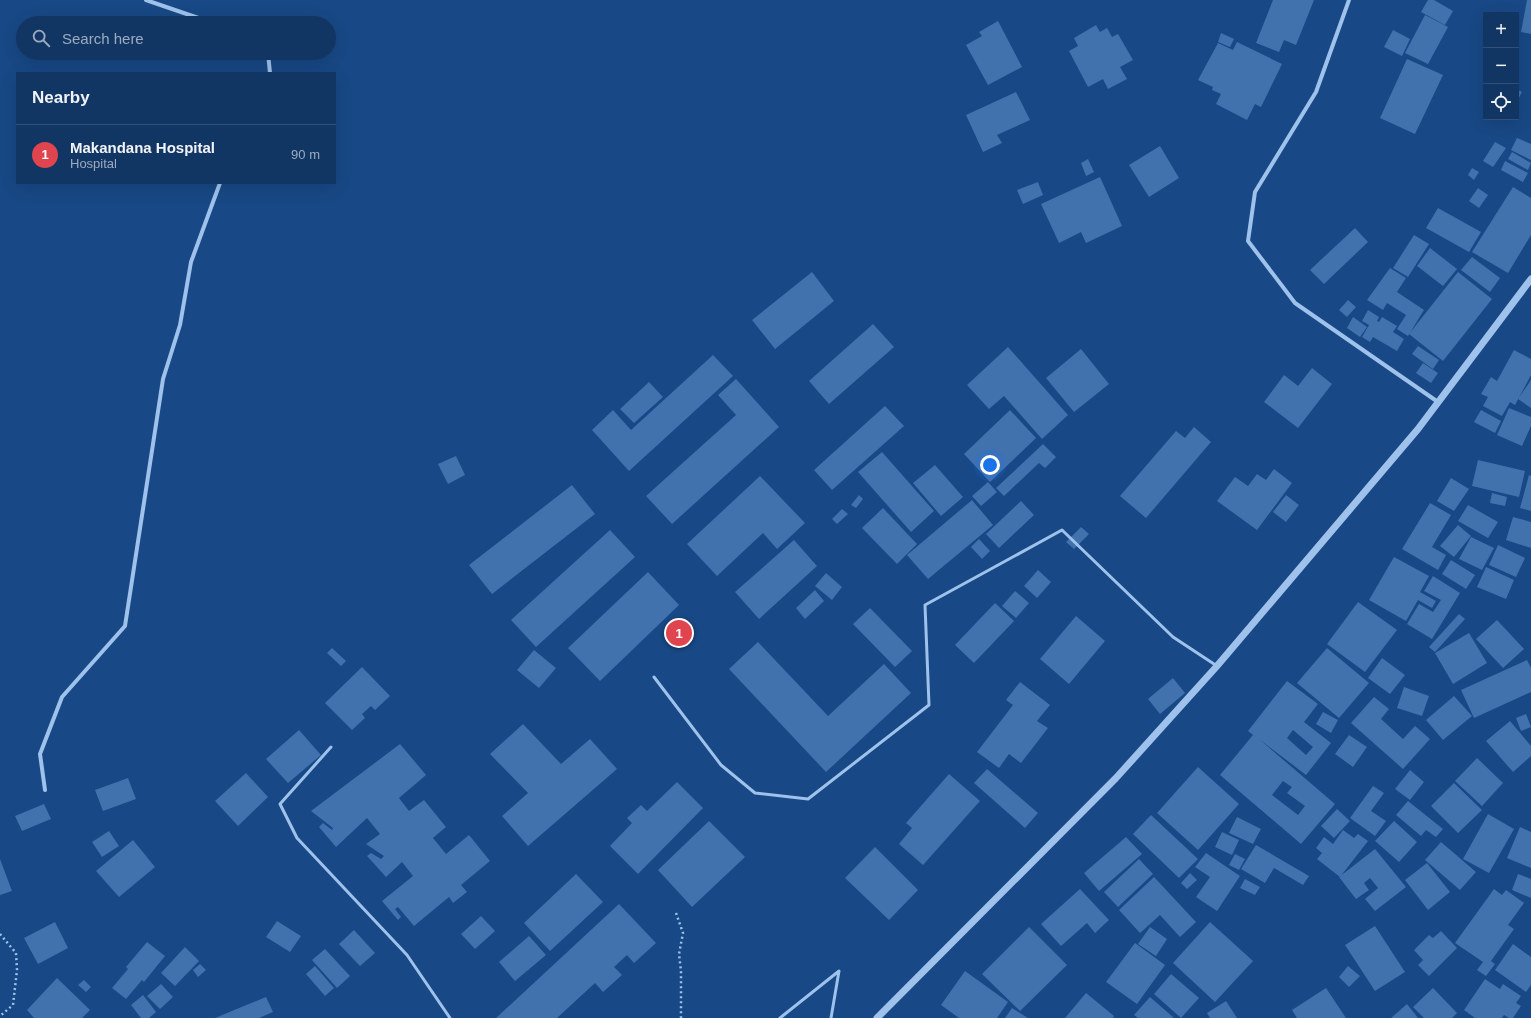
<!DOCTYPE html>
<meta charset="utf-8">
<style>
body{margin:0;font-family:Helvetica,sans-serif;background:#1b3e6a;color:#f1f3f6}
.controls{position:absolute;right:12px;top:12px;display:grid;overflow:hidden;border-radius:0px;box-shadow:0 4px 16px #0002}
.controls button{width:36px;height:36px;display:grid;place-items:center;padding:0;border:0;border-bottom:1px solid #315078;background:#123664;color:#f1f3f6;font:20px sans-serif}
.you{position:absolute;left:990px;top:465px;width:14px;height:14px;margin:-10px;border:3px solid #fff;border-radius:50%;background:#1a73e8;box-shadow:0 0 0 6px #1a73e833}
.badge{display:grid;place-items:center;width:26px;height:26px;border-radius:50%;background:#ffce59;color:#fff;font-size:13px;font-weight:700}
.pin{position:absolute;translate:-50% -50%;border:2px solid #fff;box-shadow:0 1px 4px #0006}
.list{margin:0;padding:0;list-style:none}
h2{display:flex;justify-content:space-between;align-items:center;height:52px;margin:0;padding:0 16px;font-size:17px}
h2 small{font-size:13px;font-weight:400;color:#9cabbf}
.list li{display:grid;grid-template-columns:26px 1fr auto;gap:12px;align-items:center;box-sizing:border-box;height:60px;padding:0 16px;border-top:1px solid #315078}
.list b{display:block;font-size:15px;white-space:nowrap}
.list p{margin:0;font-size:13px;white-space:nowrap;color:#9cabbf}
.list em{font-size:13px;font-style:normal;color:#9cabbf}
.icon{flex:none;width:22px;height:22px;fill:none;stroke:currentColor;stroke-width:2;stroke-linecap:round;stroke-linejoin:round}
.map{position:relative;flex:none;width:1531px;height:1018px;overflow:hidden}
.search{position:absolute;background:#123664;box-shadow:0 4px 16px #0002;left:16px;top:16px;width:320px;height:44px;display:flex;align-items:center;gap:10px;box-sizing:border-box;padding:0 14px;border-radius:22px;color:#9cabbf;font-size:15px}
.panel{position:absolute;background:#123664;box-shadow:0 4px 16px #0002;left:16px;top:72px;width:320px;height:112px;border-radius:0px}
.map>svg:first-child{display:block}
</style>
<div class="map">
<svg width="1531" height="1018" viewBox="0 0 1531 1018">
<rect width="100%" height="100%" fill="#184885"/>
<!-- building -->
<path fill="#4172ae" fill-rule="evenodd" d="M1273,0H1314L1296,45L1284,40L1279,52L1256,43Z
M1428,0H1434L1453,11L1445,25L1421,12Z
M1527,0H1531V34L1521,32Z
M1425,15L1448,27L1428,64L1405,53Z
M998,21L1022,67L988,85L966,45L982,36L979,32Z
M1096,25L1100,32L1107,28L1112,37L1118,34L1133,60L1120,67L1127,79L1108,89L1103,79L1088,87L1069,51L1078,46L1074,38Z
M1393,30L1410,39L1402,56L1384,47Z
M1221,33L1234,39L1230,47L1218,42Z
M1237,42L1282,64L1261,107L1255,104L1247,120L1216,104L1221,94L1212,90L1213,87L1198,80L1218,43L1233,50Z
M1407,59L1443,75L1415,134L1380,118Z
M1516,89L1522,92L1516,103Z
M1016,92L1030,120L997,135L1002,143L983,152L966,115Z
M1517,138L1531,144V160L1511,150Z
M1495,142L1506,148L1493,167L1483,161Z
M1160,146L1179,178L1149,197L1129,165Z
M1512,152L1531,163L1528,170L1508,159Z
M1088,159L1094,172L1086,176L1081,163Z
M1505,161L1528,173L1523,182L1501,170Z
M1472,168L1479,172L1474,180L1468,175Z
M1100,177L1122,226L1086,243L1081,232L1059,243L1041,204Z
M1038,182L1043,195L1023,204L1017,190Z
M1513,187L1531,198V235L1508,273L1472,252Z
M1478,188L1488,195L1479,208L1469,201Z
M1438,208L1481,232L1469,252L1426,228Z
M1355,228L1368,242L1324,284L1310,270Z
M1414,235L1429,244L1408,277L1393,268Z
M1430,248L1457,269L1443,286L1417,266Z
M1472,257L1500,278L1490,292L1461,270Z
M1390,268L1406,278L1397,292L1424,310L1408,336L1397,329L1406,315L1387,303L1383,310L1367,300Z
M812,272L834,301L775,349L752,320Z
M1458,272L1492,299L1443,361L1409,334Z
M1348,300L1356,307L1347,317L1339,310Z
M1368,310L1379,317L1377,321L1379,322L1382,317L1397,326L1393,332L1404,339L1397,351L1373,337L1370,342L1362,337L1369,325L1362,321Z
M1353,317L1367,327L1360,337L1347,328Z
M873,324L894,347L829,404L809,381Z
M1418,346L1439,360L1433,369L1412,354Z
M1008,347L1068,415L1042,439L1004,396L989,409L967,385Z
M1081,349L1109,384L1074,412L1046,378Z
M1514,350L1531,359V375L1515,405L1510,402L1502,416L1483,406L1488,397L1481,394L1491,377L1497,381Z
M713,355L733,376L629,471L592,430L613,410L631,430Z
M1423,363L1438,373L1431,383L1416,373Z
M1312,368L1332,384L1298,428L1264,402L1284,375L1298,386Z
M736,379L779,427L672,524L646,496L736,415L718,395Z
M1531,380V408L1518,399Z
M649,382L663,397L634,423L620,409Z
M885,406L904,426L832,490L814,470Z
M1509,408L1531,417V426L1522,446L1497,435Z
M1010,410L1036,438L990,482L964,454Z
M1481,410L1501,421L1495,433L1474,422Z
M1194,427L1211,442L1146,518L1120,496L1176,431L1185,438Z
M1043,444L1056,457L1045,468L1039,463L1004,496L996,488Z
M882,452L934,511L911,532L858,472Z
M456,456L465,475L448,484L438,464Z
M1478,460L1525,471L1519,497L1472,486Z
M935,465L963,497L941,516L913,483Z
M1274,469L1292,483L1257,530L1217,501L1235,477L1248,486L1257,474L1266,480Z
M1529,475L1531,476V511L1520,508Z
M760,476L805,523L777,549L763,533L717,576L687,544Z
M1451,478L1469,489L1454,511L1437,501Z
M988,482L997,492L981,506L972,496Z
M572,485L595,514L492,594L469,565Z
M1492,493L1507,497L1505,506L1490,503Z
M859,495L863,499L856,508L851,505Z
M1286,495L1299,505L1286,522L1273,512Z
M972,500L993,525L928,579L907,555Z
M1021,501L1034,515L999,548L986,534Z
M1430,503L1451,515L1432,547L1446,555L1438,570L1402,549Z
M1468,505L1498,522L1488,538L1458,521Z
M883,508L917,544L897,564L862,528Z
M842,509L848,514L837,524L832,519Z
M1513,517L1531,522V548L1506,540Z
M1458,525L1471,536L1454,557L1440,546Z
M1081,527L1089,534L1074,549L1066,542Z
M610,530L635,557L536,647L511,620Z
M1471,537L1494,548L1482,570L1459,559Z
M979,539L990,551L982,559L971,547Z
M794,540L817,566L759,619L735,592Z
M1498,545L1525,558L1516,577L1489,565Z
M1394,557L1429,576L1420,592L1436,601L1432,608L1418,600L1406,621L1369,600Z
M1451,560L1475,575L1466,589L1442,574Z
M1486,567L1514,580L1506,599L1477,587Z
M1038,570L1051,582L1037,598L1024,586Z
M648,572L679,605L600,681L568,648Z
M826,573L842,587L832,600L815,586Z
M1433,576L1460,593L1432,639L1407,624L1419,604L1433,612L1441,600L1424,591Z
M815,590L824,601L805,619L796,608Z
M1015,591L1029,603L1016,618L1002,606Z
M1358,602L1397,630L1365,672L1327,644Z
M995,603L1014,621L974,663L955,645Z
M870,608L912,651L895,667L853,624Z
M1459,614L1465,619L1435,652L1429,647Z
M1076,616L1105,641L1069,684L1040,659Z
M1497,620L1524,649L1503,668L1476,639Z
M1469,633L1487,663L1453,684L1435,653Z
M758,642L828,716L884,664L911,693L826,772L729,669Z
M332,648L346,661L341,666L327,653Z
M1327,648L1369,683L1339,718L1297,683Z
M534,650L556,668L539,688L517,670Z
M1382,658L1405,675L1390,694L1368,678Z
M1527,660L1531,668V692L1474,718L1461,690Z
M362,667L390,696L375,710L371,706L362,714L365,718L352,730L325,703Z
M1173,678L1185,693L1160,714L1148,699Z
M1287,681L1318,704L1304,722L1331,743L1306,775L1259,739L1335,804L1301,844L1220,775L1253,735L1248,731ZM1293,730L1313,747L1306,755L1287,738ZM1283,781L1292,787L1287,793L1305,806L1298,815L1272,795Z
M1020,682L1050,705L1037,721L1048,728L1021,763L1009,754L999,768L977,752L1013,705L1006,700Z
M1404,687L1429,696L1422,716L1397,708Z
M1454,696L1472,716L1443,740L1426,720Z
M1374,697L1389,709L1381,719L1403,739L1415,726L1430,739L1403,769L1351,723Z
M1323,712L1338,720L1331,733L1316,724Z
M1526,714L1531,727L1521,731L1516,718Z
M1510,721L1531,746V756L1513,772L1486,741Z
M523,724L561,764L590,739L617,769L528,846L502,816L528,793L490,754Z
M299,730L321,755L288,783L266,759Z
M1349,735L1367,747L1353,767L1335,754Z
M400,744L426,775L399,798L409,811L424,800L446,827L433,838L446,854L469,835L490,861L461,885L467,892L453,903L449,897L414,926L398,907L395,909L401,917L398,920L382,901L413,876L402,862L386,877L367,856L371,853L381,859L384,856L366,844L380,834L367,818L336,847L319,827L323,823L332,830L333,828L311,811Z
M1477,758L1503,783L1482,806L1455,781Z
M1198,767L1239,804L1198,850L1157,813Z
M987,769L1038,813L1025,828L974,783Z
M1410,770L1424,782L1410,800L1395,789Z
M246,773L268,797L238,826L215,801Z
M949,774L980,801L923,865L899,844L912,828L906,823Z
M128,778L136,799L103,811L95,790Z
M677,782L703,808L638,874L610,846L632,823L627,818L641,805L647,811Z
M1454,783L1482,810L1458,833L1431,806Z
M1373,786L1384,793L1371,811L1386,821L1375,836L1350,818Z
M1408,801L1443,829L1436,837L1426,830L1421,836L1396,815Z
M44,804L51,819L22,831L15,816Z
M1337,809L1350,821L1334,838L1321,826Z
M1488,814L1514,829L1489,873L1463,859Z
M1151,815L1198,859L1179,878L1133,834Z
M1237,817L1261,829L1253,844L1229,833Z
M709,821L745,857L692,907L658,870Z
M1394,821L1417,842L1399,862L1375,841Z
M1520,827L1531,832V868L1507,858Z
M1343,830L1354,838L1358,834L1368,841L1340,877L1317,859L1322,853L1316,848L1324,837L1333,844Z
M109,831L119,846L102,857L92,842Z
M1222,832L1239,840L1232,855L1215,847Z
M1126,837L1142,854L1099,891L1084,873Z
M133,840L155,867L119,897L96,871Z
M1441,842L1476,872L1460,890L1425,860Z
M1256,845L1309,876L1303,885L1274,868L1265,883L1241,869Z
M875,847L918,890L889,920L845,878Z
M1375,849L1406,887L1375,911L1365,899L1378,888L1370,878L1364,883L1369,890L1356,899L1339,877Z
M1206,853L1240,876L1217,911L1196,897L1210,877L1195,867Z
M1235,854L1245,859L1239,870L1229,865Z
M0,859L12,891L0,895Z
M1139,859L1153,874L1118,907L1104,892Z
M1427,863L1450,892L1428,910L1405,880Z
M1190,873L1197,880L1187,889L1181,883Z
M576,874L603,902L550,951L524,923Z
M1518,874L1531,879V898L1512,890Z
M1154,877L1196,922L1180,937L1160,915L1140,933L1119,910Z
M1245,879L1260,887L1255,895L1240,888Z
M1080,889L1109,920L1095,933L1087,923L1061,946L1041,924Z
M1494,889L1502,895L1506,890L1524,903L1508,925L1514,929L1491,961L1495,964L1486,976L1477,970L1483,962L1455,943Z
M619,904L656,943L634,963L627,955L614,967L622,975L603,992L595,983L557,1018H496Z
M481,916L495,931L475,949L461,934Z
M277,921L301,936L290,952L266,937Z
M55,922L68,948L38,964L24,938Z
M1210,922L1253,961L1215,1002L1173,963Z
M1375,926L1405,972L1375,991L1345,945Z
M1029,927L1067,965L1020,1011L982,974Z
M1150,927L1167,939L1156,956L1138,944Z
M354,930L375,953L360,966L339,944Z
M1441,931L1457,948L1429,976L1418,965L1423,960L1414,950L1429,935L1433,938Z
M529,936L546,955L515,981L499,962Z
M147,942L165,956L144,982L142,980L126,999L112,988L128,969L126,967Z
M1135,943L1165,965L1137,1004L1106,982Z
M1513,944L1531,957V985L1526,992L1495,970Z
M185,947L199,961L175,986L161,973Z
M325,949L350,976L337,988L312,960Z
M200,964L206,970L198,977L193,970Z
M315,966L334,988L325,996L306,974Z
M1348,966L1360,976L1349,987L1339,977Z
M965,971L1008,1002L997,1018H959L941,1005Z
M1171,974L1199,998L1181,1018L1154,994Z
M57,978L90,1010L82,1018H34L27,1010Z
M1485,979L1500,989L1503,984L1521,996L1516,1003L1521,1006L1513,1018H1509L1504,1015L1502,1018H1475L1464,1010Z
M84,980L91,987L86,992L78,985Z
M161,984L173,997L160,1009L147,996Z
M1326,988L1346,1018H1297L1292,1010Z
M1433,988L1457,1013L1452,1018H1424L1413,1007Z
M1086,993L1114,1016L1113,1018H1065Z
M143,995L156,1012L149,1018H141L131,1005Z
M266,997L273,1012L259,1018H215Z
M1150,997L1174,1018H1138L1134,1015Z
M1226,1001L1237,1018H1210L1207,1013Z
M1407,1004L1418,1018H1391Z
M1012,1008L1028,1018H1005Z"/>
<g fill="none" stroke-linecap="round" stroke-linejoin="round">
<!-- path -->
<path stroke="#9ec2ec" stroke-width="2.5" stroke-dasharray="2 3" stroke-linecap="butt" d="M676,913L683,933L679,954L681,971V1018
M0,934L16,953L17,970L13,1005L0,1016"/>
<!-- service -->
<path stroke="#9ec2ec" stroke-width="3" d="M654,677L721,765L755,793L808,799L929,705L925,605L1062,530L1173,637L1217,666
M331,747L280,804L297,838L407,955L450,1018
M780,1018L839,971L831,1018"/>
<!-- minor -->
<path stroke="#9ec2ec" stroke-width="4" d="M146,0L213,23
M1349,0L1316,92L1255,192L1248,241L1295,303L1438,402
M268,53L270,73
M45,790L40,754L62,697L125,626L163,379L180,325L191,262L220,183"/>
<!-- tertiary -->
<path stroke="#9ec2ec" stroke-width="7" d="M877,1018L1116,778L1217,666L1418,429L1531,279"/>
</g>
</svg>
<div class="controls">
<button>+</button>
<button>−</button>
<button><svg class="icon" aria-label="locate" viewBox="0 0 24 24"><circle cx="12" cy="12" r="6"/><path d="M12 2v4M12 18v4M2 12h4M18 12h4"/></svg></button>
</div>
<div class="you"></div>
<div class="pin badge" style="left:679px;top:633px;background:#e0444e">1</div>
<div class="search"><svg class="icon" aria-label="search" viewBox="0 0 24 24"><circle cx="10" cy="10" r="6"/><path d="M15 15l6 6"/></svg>Search here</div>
<section class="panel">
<h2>Nearby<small></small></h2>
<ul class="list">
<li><span class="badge" style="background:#e0444e">1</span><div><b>Makandana Hospital</b><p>Hospital</p></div><em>90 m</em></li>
</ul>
</section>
</div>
